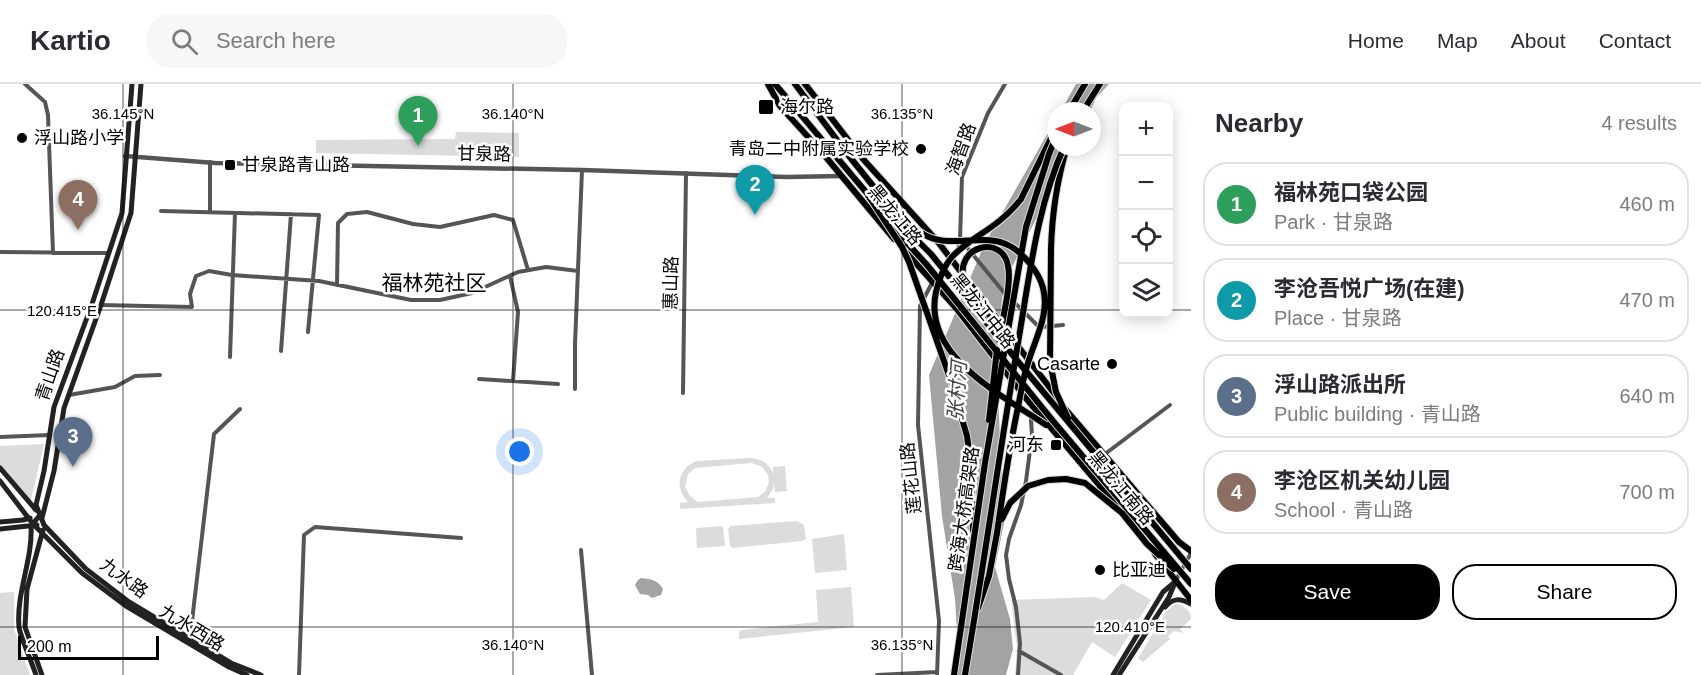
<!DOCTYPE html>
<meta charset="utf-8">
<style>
body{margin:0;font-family:Helvetica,"Noto Sans SC",sans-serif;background:#f7f7f7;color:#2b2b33}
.controls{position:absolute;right:18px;top:18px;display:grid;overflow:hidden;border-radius:12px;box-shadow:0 3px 15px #0003}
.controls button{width:54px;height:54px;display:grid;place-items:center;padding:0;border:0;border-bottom:2px solid #e1e1e2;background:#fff;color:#2b2b33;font:30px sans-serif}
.compass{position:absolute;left:1047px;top:18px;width:54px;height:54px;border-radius:50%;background:#fff;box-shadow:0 3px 15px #0003;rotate:270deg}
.scale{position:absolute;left:18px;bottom:15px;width:141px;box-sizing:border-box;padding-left:6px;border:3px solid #000;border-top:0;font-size:16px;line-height:21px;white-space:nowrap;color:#000;-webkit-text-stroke:4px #fff;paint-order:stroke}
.you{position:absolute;left:520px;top:368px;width:21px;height:21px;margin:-15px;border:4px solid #fff;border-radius:50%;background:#1a73e8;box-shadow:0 0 0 9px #1a73e833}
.badge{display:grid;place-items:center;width:39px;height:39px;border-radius:50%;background:#000;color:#fff;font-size:20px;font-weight:700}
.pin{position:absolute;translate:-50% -50px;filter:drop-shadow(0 2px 3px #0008)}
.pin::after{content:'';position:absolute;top:32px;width:21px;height:18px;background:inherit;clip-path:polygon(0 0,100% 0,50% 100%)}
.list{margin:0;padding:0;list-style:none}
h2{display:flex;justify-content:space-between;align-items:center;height:78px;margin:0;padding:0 24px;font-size:26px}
h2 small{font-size:20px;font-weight:400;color:#7c7c81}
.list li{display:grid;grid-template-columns:39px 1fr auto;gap:18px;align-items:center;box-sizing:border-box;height:84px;margin:0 12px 12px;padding:0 12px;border:2px solid #e1e1e2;border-radius:24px}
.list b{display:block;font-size:22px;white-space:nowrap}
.list p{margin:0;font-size:20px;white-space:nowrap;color:#7c7c81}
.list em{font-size:20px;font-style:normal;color:#7c7c81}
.actions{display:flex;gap:12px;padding:18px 24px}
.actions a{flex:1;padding:14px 0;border:2px solid #000;border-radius:24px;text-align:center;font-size:21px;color:#000}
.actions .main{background:#000;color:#fff}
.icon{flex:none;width:33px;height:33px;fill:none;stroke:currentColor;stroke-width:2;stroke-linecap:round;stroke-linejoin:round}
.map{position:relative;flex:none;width:1191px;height:591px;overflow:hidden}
header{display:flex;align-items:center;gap:36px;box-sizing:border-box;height:84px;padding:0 30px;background:#fff;border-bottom:2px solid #e1e1e2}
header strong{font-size:28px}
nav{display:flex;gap:33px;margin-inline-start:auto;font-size:21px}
.search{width:420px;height:54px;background:#f7f7f7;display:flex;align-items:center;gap:15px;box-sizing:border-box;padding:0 21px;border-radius:24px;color:#7c7c81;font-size:22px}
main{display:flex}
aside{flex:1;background:#fff}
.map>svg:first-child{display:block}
</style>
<header>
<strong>Kartio</strong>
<div class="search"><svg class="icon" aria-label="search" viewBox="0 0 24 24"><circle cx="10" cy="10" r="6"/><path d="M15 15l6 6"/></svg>Search here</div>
<nav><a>Home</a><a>Map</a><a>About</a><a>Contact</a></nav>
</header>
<main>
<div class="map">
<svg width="1191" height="591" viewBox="0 0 1191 591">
<rect width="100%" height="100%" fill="#fff"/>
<!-- green -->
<path fill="#dcdcdc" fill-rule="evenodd" d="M456,48L519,49V73L316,69V56L455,55Z
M44,360L30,420L0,383V362Z
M748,374C760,374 768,378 773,389V383L785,382L787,407L775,408L774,399L773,405L767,414H775V419L680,425V419L688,418C674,404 678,384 697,377ZM752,379L762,383L768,391L769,398L765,408L758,413L698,418L690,412L685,403L688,390L695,384Z
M797,437L804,441L806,455L802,457L733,464L730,462L728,445L730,442Z
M723,442L725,462L697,464L696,444Z
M844,450L847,486L815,489L812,455Z
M1122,499L1151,516L1115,573L1092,558L1073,591H1015L1017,565L1011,516L1095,513L1104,516Z
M851,503L854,543L739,555V548L741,546L818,538L816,506Z
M14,508V545L30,591H0V509Z
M1175,520C1183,520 1191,526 1191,535L1180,545L1184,549L1174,547L1168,552L1170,555L1143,578L1138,574L1166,528Z"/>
<!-- water -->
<path fill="#a3a3a3" d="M1076,0H1109L1096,14L1090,27H1061Z
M1056,35V63H1072L1007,193L1002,215L997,289L1004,439L995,483L1010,535L1013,565L1006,591H957L959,578L955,515L942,432L929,291L985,159Z
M641,494C651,495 658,496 663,505L661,511L652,514L648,511L640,510L635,501L638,496Z"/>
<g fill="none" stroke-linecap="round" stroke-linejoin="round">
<defs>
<path id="trunk" d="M768,0L780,22L820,66L894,155
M775,0L871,114
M795,0L849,72L886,118
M805,0L863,75L938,158L1057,313
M1069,27L1085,0
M1083,27L1100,0
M1021,115L1051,54L1056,46
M881,127L908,160
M895,129L915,154
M1051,165C1052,131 1057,96 1067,63
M905,167L956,224L1025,313L1117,422
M984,227L1001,252
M951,297L967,352L971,380L973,446
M1066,326L1179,458L1191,467
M1155,470L1191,516
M978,524L989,492L997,449"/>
</defs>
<!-- trunk casing -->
<use href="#trunk" stroke="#dbdbdb" stroke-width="8"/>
<!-- minor -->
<path stroke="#555" stroke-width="4" d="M25,0L45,18L48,31L53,169
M161,127L319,131L308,248
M210,128V78
M965,161L1006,211
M958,166L960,156L962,93L988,29L1005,0
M0,168L108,169
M510,192L518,228L513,297
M933,197L920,222L918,341L939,537L937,591
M337,201L338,139L347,130L367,128L413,140L440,143L494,131L513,136L528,186
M1014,218L1037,241L1042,243L1063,241
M101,221L192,223L190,210L196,192L209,187L232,191L319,197L411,216H440L472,209L518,188L546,183L578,187
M281,267L291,130
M230,273L235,129
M479,295L558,300
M575,305V260L582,86
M683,309L686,89
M69,311L115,303L135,292L160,291
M0,353L50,351
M1105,370L1170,321
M581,466L592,591
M1176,496L1191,469
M190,554L214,350L240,325
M1019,567L1061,591
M299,591L304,451L315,443L461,454
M877,591L937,588
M1018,591L1020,559L1016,523L1009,495L1006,471L1009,455L1021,421L1026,397L1032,351L1031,336L1033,331"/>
<!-- tertiary -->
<path stroke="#555" stroke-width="4.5" d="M125,72L215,79L582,86L787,93L842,92"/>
<!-- secondary -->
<path stroke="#222" stroke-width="5" d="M0,384L36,426
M0,397L33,440L82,489L126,522L229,583L247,591
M40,431L36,421L44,387L54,323L92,220L122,129L132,0
M41,433L44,441L86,485L129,518L231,579L261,591
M42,434L54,387L64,324L101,221L131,129L141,0
M0,438L23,436L30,434
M0,445L37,441
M1165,523C1173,514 1180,514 1191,520
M36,591C32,578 21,555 19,543C16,509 33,475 31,442L40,431
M42,591L25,543L27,505L43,446
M1113,591L1163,508L1176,497
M1119,591L1169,513L1174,501"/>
<!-- trunk -->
<use href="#trunk" stroke="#000" stroke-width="6"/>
<defs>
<path id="trunk-bridge" d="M868,111L902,163L909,178L951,297
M884,115C897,127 914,147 929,153C955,164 986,148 1010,162C1024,170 1039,188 1043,204C1050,230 1035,255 1028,279C1023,293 1021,309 1018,323C1009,365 1003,407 997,449
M1021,115C1014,124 1007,131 998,138C983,150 964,159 951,174C943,184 939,195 936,208C922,272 1002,311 1046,341
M915,154L931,170L1020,280L1191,485
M908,160L927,181L1053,337L1191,500
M1051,165L1050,278L1056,308L1068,334
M984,227C977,218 967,209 964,197C954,161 1003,150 1008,182C1012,199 1002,237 999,256
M989,336L997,266
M1002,435L1010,419L1028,402L1048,396L1066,395L1085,399L1122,429L1147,460L1174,485
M954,591L985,379L1026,143L1049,70L1056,53
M965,591C984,479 1000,366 1019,253C1030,189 1037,123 1064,63"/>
</defs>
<!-- trunk-bridge casing -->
<use href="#trunk-bridge" stroke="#dbdbdb" stroke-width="8" stroke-linecap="butt"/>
<!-- trunk-bridge -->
<use href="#trunk-bridge" stroke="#000" stroke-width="6"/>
</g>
<!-- ticks -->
<path fill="none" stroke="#000" stroke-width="1.5" stroke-opacity="0.45" d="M123,0V591M513,0V591M902,0V591M0,226H1124M1168,226H1191M0,543H1191"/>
<!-- markers -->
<g fill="#000" stroke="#fff" stroke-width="2">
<rect x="758" y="15" width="16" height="16" rx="3"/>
<circle cx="22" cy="54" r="6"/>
<circle cx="921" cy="65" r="6"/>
<rect x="224" y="75" width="12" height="12" rx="3"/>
<circle cx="1112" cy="280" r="6"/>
<rect x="1050" y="355" width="12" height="12" rx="3"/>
<circle cx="1100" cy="486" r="6"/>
</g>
<g text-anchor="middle" stroke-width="5" stroke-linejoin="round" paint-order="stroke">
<!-- poi labels -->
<g font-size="18" fill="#000" stroke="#fff" text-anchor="start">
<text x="780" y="29">海尔路</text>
<text x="34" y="60">浮山路小学</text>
<text x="909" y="71" text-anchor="end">青岛二中附属实验学校</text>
<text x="242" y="87">甘泉路青山路</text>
<text x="1100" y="286" text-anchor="end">Casarte</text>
<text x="1044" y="367" text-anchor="end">河东</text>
<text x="1112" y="492">比亚迪</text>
</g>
<!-- street labels -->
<g font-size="18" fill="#000" stroke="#fff">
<text transform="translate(961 65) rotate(-70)" y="6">海智路</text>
<text transform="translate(484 70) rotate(1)" y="6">甘泉路</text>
<text transform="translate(895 131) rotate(50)" y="6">黑龙江路</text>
<text transform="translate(671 199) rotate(-89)" y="6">惠山路</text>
<text transform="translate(983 227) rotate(51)" y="6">黑龙江中路</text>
<text transform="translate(50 291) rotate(-71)" y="6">青山路</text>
<text transform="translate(911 394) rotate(-96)" y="6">莲花山路</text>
<text transform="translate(1121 404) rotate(50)" y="6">黑龙江南路</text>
<text transform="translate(964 425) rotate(-82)" y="6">跨海大桥高架路</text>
<text transform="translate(124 494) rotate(36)" y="6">九水路</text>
<text transform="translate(192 544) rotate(31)" y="6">九水西路</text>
</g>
<!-- water labels -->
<g font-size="20" font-style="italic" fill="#444" stroke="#fff">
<text transform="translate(957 307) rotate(-86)" y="7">张村河</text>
</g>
<!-- quarter labels -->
<g font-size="21" fill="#000" stroke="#fff">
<text x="434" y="206">福林苑社区</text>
</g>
</g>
<g font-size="15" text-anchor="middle" fill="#000" stroke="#fff" stroke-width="5" stroke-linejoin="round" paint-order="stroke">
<text x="123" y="35">36.145°N</text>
<text x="513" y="35">36.140°N</text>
<text x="902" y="35">36.135°N</text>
<text x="62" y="232">120.415°E</text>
<text x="1130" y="548">120.410°E</text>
<text x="513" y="566">36.140°N</text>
<text x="902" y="566">36.135°N</text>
</g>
</svg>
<div class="controls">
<button>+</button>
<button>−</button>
<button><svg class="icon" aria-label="locate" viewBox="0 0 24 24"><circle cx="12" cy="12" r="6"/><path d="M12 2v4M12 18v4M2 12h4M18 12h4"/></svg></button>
<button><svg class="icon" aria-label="layers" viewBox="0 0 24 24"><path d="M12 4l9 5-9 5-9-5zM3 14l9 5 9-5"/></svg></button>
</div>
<svg class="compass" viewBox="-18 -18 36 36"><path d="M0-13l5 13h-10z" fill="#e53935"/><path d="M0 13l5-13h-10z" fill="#7c7c81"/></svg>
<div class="scale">200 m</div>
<div class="you"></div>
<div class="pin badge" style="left:418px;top:62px;background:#2e9e5b">1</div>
<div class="pin badge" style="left:755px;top:131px;background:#0f9aa8">2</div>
<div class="pin badge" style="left:73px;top:383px;background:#5c6f8a">3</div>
<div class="pin badge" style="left:78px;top:146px;background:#8d6e63">4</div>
</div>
<aside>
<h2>Nearby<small>4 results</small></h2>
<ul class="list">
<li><span class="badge" style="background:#2e9e5b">1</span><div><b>福林苑口袋公园</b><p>Park · 甘泉路</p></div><em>460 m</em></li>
<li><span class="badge" style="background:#0f9aa8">2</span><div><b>李沧吾悦广场(在建)</b><p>Place · 甘泉路</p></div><em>470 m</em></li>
<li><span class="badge" style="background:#5c6f8a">3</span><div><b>浮山路派出所</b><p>Public building · 青山路</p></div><em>640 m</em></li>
<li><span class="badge" style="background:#8d6e63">4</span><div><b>李沧区机关幼儿园</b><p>School · 青山路</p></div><em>700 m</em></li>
</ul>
<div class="actions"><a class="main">Save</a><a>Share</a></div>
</aside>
</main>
